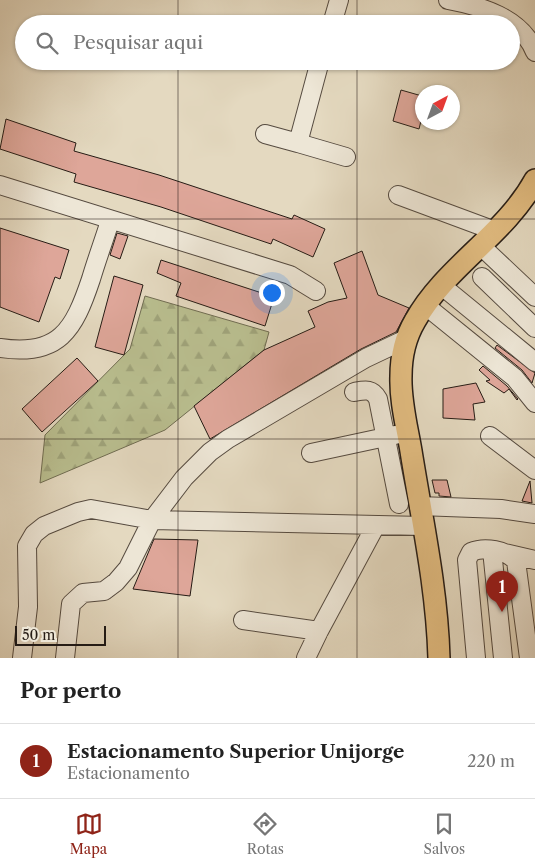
<!DOCTYPE html>
<html lang="pt">
<style>
body{margin:0;font-family:"Libre Caslon Text",serif;background:#f2f2f2;color:#222}
.compass{position:absolute;left:415px;top:85px;width:45px;height:45px;border-radius:50%;background:#fff;box-shadow:0 1px 4px #0004;rotate:41deg}
.scale{position:absolute;left:15px;bottom:12px;width:91px;box-sizing:border-box;padding-left:5px;border:2px solid #261c15;border-top:0;font-size:14px;line-height:18px;white-space:nowrap;color:#261c15;-webkit-text-stroke:4px #ede6d6;paint-order:stroke}
.you{position:absolute;left:271px;top:292px;width:18px;height:18px;margin:-12px;border:4px solid #fff;border-radius:50%;background:#1a73e8;box-shadow:0 0 0 8px #1a73e833}
.badge{display:grid;place-items:center;width:32px;height:32px;border-radius:50%;background:#8f2418;color:#fff;font-size:16px;font-weight:700}
.pin{position:absolute;translate:-50% -41px;filter:drop-shadow(0 1px 2px #0008)}
.pin::after{content:'';position:absolute;top:26px;width:18px;height:15px;background:inherit;clip-path:polygon(0 0,100% 0,50% 100%)}
.list{margin:0;padding:0;list-style:none}
h2{display:flex;justify-content:space-between;align-items:center;height:65px;margin:0;padding:0 20px;font-size:21px}
h2 small{font-size:16px;font-weight:400;color:#767676}
.list li{display:grid;grid-template-columns:32px 1fr auto;gap:15px;align-items:center;box-sizing:border-box;height:75px;padding:0 20px;border-top:1px solid #e0e0e0}
.list b{display:block;font-size:19px;white-space:nowrap}
.list p{margin:0;font-size:16px;white-space:nowrap;color:#767676}
.list em{font-size:16px;font-style:normal;color:#767676}
.icon{flex:none;width:28px;height:28px;fill:none;stroke:currentColor;stroke-width:2;stroke-linecap:round;stroke-linejoin:round}
.map{position:relative;flex:none;width:535px;height:658px;overflow:hidden}
.search{position:absolute;background:#fff;box-shadow:0 1px 4px #0004;left:15px;right:15px;top:15px;height:55px;display:flex;align-items:center;gap:12px;box-sizing:border-box;padding:0 18px;border-radius:28px;color:#767676;font-size:19px}
.sheet{height:140px;background:#fff}
nav{display:flex;justify-content:space-around;align-items:center;box-sizing:border-box;height:70px;border-top:1px solid #e0e0e0;background:#fff;font-size:14px;color:#767676}
nav a{display:grid;justify-items:center;gap:2px}
nav .on{color:#8f2418}
.map>svg:first-child{display:block}
</style>
<div class="map">
<svg width="535" height="658" viewBox="0 0 535 658">
<defs>
<pattern id="forest-firs" width="22" height="20" patternUnits="userSpaceOnUse" patternTransform="scale(1.25)"><rect width="22" height="20" fill="#b9be8f"/><path d="M5 1l3.5 6h-7zM16 11l3.5 6h-7z" fill="#9fa37a"/></pattern>
</defs>
<rect width="100%" height="100%" fill="#e4d9c0"/>
<filter id="stains"><feTurbulence type="fractalNoise" baseFrequency=".004" numOctaves="4"/><feColorMatrix values="0 0 0 0 .2 0 0 0 0 .09 0 0 0 0 .02 0 0 0 .5 -.17"/></filter>
<radialGradient id="worn" r=".72"><stop offset=".6" stop-color="#630" stop-opacity="0"/><stop offset="1" stop-color="#630" stop-opacity=".3"/></radialGradient>
<!-- forest -->
<path fill="url(#forest-firs)" stroke="#706d52" d="M145,296L269,332L264,350L165,430L40,483L45,435L130,349Z"/>
<!-- building -->
<path fill="#dea699" stroke="#261c15" d="M401,90L422,96L420,116L422,117L419,129L393,121Z
M6,119L76,143L74,151L159,175L292,219L294,215L325,229L313,257L273,239L271,244L161,207L74,182L76,174L0,149Z
M0,228L69,250L60,279L55,277L39,322L0,307Z
M117,233L128,236L120,259L110,255Z
M362,251L378,295L409,308L396,332L361,349L210,439L194,406L264,350L315,327L308,311L328,302L347,298L334,263Z
M161,260L274,297L265,326L176,296L181,283L157,273Z
M114,276L143,285L124,355L95,347Z
M497,345L535,373L532,383L522,370L495,348Z
M77,358L98,381L42,432L22,409Z
M483,366L507,386L518,399L517,400L509,389L504,393L486,381L490,380L479,370Z
M476,383L485,402L473,404L475,420L443,418V389Z
M432,480H447L451,497L439,496V493H435Z
M530,481L532,503L522,501Z
M154,539L198,540L190,596L133,589Z"/>
<g fill="none" stroke-linecap="round" stroke-linejoin="round">
<defs>
<path id="minor" d="M448,0C480,6 521,17 535,52
M332,24L339,0
M320,61L298,143L346,157
M265,134L298,143
M0,185L290,275L316,291
M398,195L495,231
M480,245L535,297
M482,277L535,328
M442,286L535,362
M426,306L515,378L535,403
M0,348C59,357 74,330 91,279C97,259 104,240 110,221
M354,392C365,390 372,388 378,399L399,504
M490,436L535,470
M311,453L395,435
M419,506L501,509L535,514
M243,620L319,631
M22,658L28,607L27,546L34,534L44,526L78,512L91,509L152,520L423,526
M65,658L71,604L83,593L104,591L116,582L128,568L152,520L184,478L210,452L228,439L366,358L406,339
M306,658L319,631L376,525
M476,658L467,560L471,552C485,546 506,550 516,561L529,658
M503,658L492,550L535,560"/>
<path id="major" d="M439,658C437,588 422,520 411,451C407,427 400,401 401,376C401,356 405,338 415,321C445,267 505,235 535,180"/>
</defs>
<!-- minor casing -->
<use href="#minor" stroke="#564b40" stroke-width="20"/>
<!-- major casing -->
<use href="#major" stroke="#261c15" stroke-width="24"/>
<!-- minor -->
<use href="#minor" stroke="#ede6d6" stroke-width="18"/>
<!-- major -->
<use href="#major" stroke="#e2bc80" stroke-width="21"/>
</g>
<!-- grid -->
<path fill="none" stroke="#261c15" stroke-width="1" stroke-opacity="0.55" d="M178,0V24M357,0V24M178,61V658M357,61V658M0,219H535M0,439H535"/>
<rect width="100%" height="100%" filter="url(#stains)"/>
<rect width="100%" height="100%" fill="url(#worn)"/>
</svg>
<svg class="compass" viewBox="-18 -18 36 36"><path d="M0-13l5 13h-10z" fill="#e53935"/><path d="M0 13l5-13h-10z" fill="#767676"/></svg>
<div class="scale">50 m</div>
<div class="you"></div>
<div class="pin badge" style="left:502px;top:612px">1</div>
<div class="search"><svg class="icon" aria-label="search" viewBox="0 0 24 24"><circle cx="10" cy="10" r="6"/><path d="M15 15l6 6"/></svg>Pesquisar aqui</div>
</div>
<section class="sheet">
<h2>Por perto<small></small></h2>
<ul class="list">
<li><span class="badge">1</span><div><b>Estacionamento Superior Unijorge</b><p>Estacionamento</p></div><em>220 m</em></li>
</ul>
</section>
<nav>
<a class="on"><svg class="icon" aria-label="map" viewBox="0 0 24 24"><path d="M3 6l6-2 6 2 6-2v14l-6 2-6-2-6 2zM9 4v14M15 6v14"/></svg>Mapa</a>
<a><svg class="icon" aria-label="directions" viewBox="0 0 24 24"><path d="M12 3l9 9-9 9-9-9zM9 14v-3h6M13 9l2 2-2 2"/></svg>Rotas</a>
<a><svg class="icon" aria-label="saved" viewBox="0 0 24 24"><path d="M7 4h10v16l-5-4-5 4z"/></svg>Salvos</a>
</nav>
